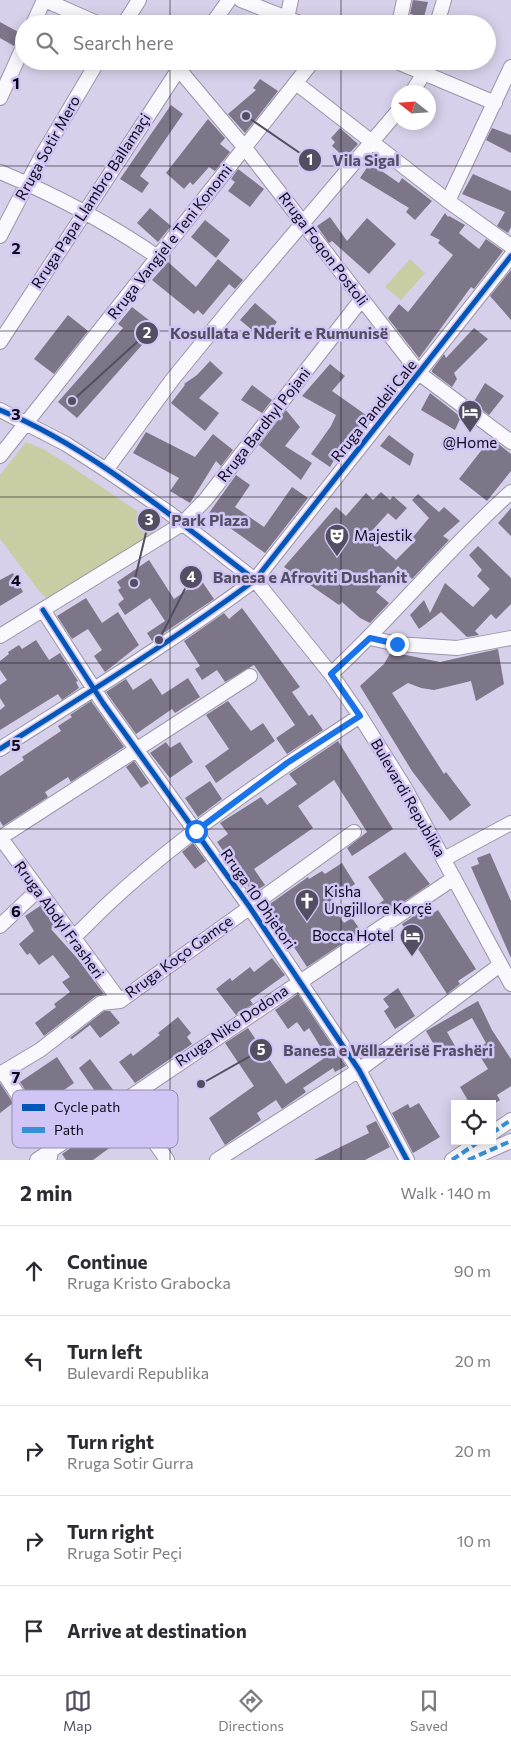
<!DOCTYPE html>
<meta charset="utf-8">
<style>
body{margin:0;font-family:Commissioner,sans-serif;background:#f2f2f3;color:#2b2b33}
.controls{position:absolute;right:15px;bottom:15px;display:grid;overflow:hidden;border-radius:0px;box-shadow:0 2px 12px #0003}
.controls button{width:45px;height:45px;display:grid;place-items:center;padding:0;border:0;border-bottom:1px solid #e1e1e2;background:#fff;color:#2b2b33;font:25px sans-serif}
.compass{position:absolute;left:391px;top:85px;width:45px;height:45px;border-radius:50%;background:#fff;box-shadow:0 2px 12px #0003;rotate:287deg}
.stop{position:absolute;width:15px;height:15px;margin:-11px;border:4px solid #1a73e8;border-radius:50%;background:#fff}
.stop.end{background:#1a73e8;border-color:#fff;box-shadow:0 1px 5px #0008}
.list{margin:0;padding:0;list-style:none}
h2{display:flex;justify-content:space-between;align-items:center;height:65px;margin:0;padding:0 20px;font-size:21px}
h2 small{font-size:16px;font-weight:400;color:#7c7c81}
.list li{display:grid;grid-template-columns:32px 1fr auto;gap:15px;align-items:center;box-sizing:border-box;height:90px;padding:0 20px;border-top:1px solid #e1e1e2}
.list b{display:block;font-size:19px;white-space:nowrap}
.list p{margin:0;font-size:16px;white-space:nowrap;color:#7c7c81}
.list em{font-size:16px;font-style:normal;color:#7c7c81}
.icon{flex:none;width:28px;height:28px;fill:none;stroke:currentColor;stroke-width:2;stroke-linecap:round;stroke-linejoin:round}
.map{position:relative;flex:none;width:511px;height:1160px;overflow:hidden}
.search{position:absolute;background:#fff;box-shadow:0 2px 12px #0003;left:15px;right:15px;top:15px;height:55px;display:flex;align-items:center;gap:12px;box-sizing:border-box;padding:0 18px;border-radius:28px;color:#7c7c81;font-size:19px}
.sheet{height:515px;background:#fff}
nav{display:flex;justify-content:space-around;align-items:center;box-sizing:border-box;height:70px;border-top:1px solid #e1e1e2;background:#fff;font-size:14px;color:#7c7c81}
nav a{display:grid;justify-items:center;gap:2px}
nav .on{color:#544e62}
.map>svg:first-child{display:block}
</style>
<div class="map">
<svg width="511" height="1160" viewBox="0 0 511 1160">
<rect width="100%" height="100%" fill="#d7d0ea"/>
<!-- green -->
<path fill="#c8cda3" d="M410,259L425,273L401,300L385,287Z
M26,442L43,449L72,467L159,526L160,531L47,599L39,591L0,539V475Z"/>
<!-- building -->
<path fill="#7d7588" d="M413,0L428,2L424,17L410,14Z
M0,22L22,34L14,46L0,38Z
M260,79L278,91L245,133L228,114L256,90L253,88Z
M171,105L183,114L140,176L149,183L142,193L120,179Z
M208,119L225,138L220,144L230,152L215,171L209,167L193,185L190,182L184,189L166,173Z
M340,128L358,144L345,158L332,146L335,142L331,138Z
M492,128L511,135V153L486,140Z
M370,163L399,183L402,178L432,201L415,220L406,212L409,208L360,178Z
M238,169L264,189L250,207L228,191L235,182L231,179Z
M473,174L511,191V227L508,233L497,226L505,212L462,194Z
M150,208L171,226L158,242L137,223Z
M445,213L448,217L449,216L465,225L459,233L479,249L486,239L503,251L474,289L471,287L419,358L388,318L399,304L408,312L453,255L438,243L440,240L430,235Z
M330,217L347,241L367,218L396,244L369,274L332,241L329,243L317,226Z
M205,220L230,240L216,258L191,237Z
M218,259L243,280L235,289L229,284L203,315L198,310L194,314L152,280L168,262L196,287Z
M511,270V320L490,296Z
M255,303L277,322L263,339L240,320Z
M132,307L158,327L77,418L58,402L123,328L118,324Z
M68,315L88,331L54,374L34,359Z
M474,328L488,339L454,373L457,379L452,387L432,372V370L444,354L446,358Z
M210,361L223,373L199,398L219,413L205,431L171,403L185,385L184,384L197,375Z
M330,364L345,376L332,391L366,415L352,439L348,436L330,467L311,454L331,426L336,415L302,396Z
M485,383L504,396L489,415L473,403Z
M252,385L272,400L262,413L241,400Z
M430,393L461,417L455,430L421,410Z
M286,410L300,427L285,446L312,463L301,480L259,445Z
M146,432L195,457L213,434L233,450L221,466L216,461L190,503L170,491L179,478L133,453Z
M389,435L414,454L410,466L380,446Z
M491,438L511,454V471L487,501L459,479Z
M236,475L250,485L235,507L264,527L292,487L308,498L265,553L209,513Z
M381,492L390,500L393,496L407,508L396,520L388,513L368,535L396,560L416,540L413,537L429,518L412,500L418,494L439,512L444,507L460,521L443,536L449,540L412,579L398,566L376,592L389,603L370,623L360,618L342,602L339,605L284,567L336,507L346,516L366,493L373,500Z
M511,508V536L498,523Z
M478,546L511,578V604L496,619L491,614L475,631L479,635L467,637L441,612L419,629L410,615L424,600L430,613L445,583L473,607L490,589L477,576L482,570L469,555Z
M149,560L174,599L201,580L214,599L152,641L147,633L165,621L150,598L125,615L118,604L124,599L118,590L121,588L117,582Z
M13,573L23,592L0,606V580Z
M86,598L102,623L118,612L139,645L105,672L94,656L102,650L88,629L72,639L57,616Z
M242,608L300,687L292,692L309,716L312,714L323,730L287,754L276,738L295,725L254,665L225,682L217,670L202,680L195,669L200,666L184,641L224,613L229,619Z
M36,640L49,660L60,653L78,681L76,682L79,688L62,700L58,694L0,730V710L5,706L0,698V685L7,680L0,670V661L9,654L8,652L19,645L22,649Z
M498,649L504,684L476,701L471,681L434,690L421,688L408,683L392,693L444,774L446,772L471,805L450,821L412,771L360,686L384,664L391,652L440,662Z
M151,678L162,695L188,678L200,697L175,713L172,709L136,734L106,692L126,679L133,690Z
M91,701L124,747L71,782L68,777L45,792L48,797L3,826L0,821V776L24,760L22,757L61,731L58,726L72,717L70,715Z
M228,701L251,731L263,723L275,741L216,783L205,766L229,749L206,715Z
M338,741L393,829L352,856L347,848L367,832L334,780L298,806L313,828L254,869L265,885L253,893L217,842L228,834L220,823L261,797L267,805L297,784L289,774Z
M166,742L170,748L180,742L193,762L170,778L150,753Z
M134,761L149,783L141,788L126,767Z
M210,781L222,799L198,817L185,798Z
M193,843L206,861L195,869L182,852Z
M405,852L430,884L383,916L376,906L384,900L368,877Z
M490,853L511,901V958L471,867L479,864L477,858Z
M342,863L355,884L329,902L344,923L352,918L361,931L307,967L267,906L308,877L309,879L322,871L325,874Z
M40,906L55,926L51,929L77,958L104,994L96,996L44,1036L35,1023L56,1007L54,1004L70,992L62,982L70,977L53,955L39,965L30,953L27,955L19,944L34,931L25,916Z
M426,908L430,915L438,910L476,969L458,981L460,984L447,994L402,924Z
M272,958L285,975L250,1000L253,1004L236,1015L216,989L230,978L232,981L250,967L254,972Z
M398,988L415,1016L395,1029L384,1011L389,1007L383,999Z
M298,994L346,1066L335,1072L333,1068L303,1088L306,1092L282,1109L276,1100L257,1113L261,1120L225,1145L209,1118L254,1086L225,1043L248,1028L286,1084L323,1059L320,1054L323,1051L309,1028L304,1032L297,1022L288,1029L275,1010Z
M478,1001L492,1030L511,1059V1086L497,1095L500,1100L494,1104H470L460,1087L488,1069L476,1050L486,1043L472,1018L447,1032L455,1046L440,1055L426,1031Z
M104,1011H110L120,1023L100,1038L90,1025L72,1039L70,1038Z
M178,1017L191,1033L187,1037L192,1044L135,1083L119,1062L131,1053L133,1056L160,1035L158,1033Z
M57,1057L74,1083L61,1092L71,1109L60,1115L68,1129L56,1137L29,1091L27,1093L20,1082Z
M90,1059L117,1095L104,1104L79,1068Z
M0,1083L13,1103L0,1113Z
M419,1103L440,1137L413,1153L392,1113L408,1104L410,1108Z
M113,1119L126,1136L93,1160H66L62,1154Z
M376,1121L390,1147L365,1160H314L369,1133L366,1126Z"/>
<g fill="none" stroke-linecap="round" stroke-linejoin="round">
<defs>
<path id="minor" d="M45,0L99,24
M241,0L302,24
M287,18L291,0
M33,24L44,0
M124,24L139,0
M212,24L229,0
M399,24L404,0
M437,24L444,0
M172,61L245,148L420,374L511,442
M395,61L495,103
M296,83L448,201L511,246
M412,92L423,75L427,61
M0,98L24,45
M0,172C55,195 110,224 159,258
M448,201L511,67
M0,236L41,157L98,61
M0,342L184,61
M0,410L66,444L106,470L168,512L255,580L331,674L360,716L405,788L511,984
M0,456L313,61
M106,470L172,380L234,304L398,111
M43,610L103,703L249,906L359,1070L407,1160
M0,636L182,524L206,499L361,300
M370,638L397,644L457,648L511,638
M331,674C394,616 447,549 511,492
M0,749C86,694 173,641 255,580L511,256
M0,837L120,1001
M0,838L250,676
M444,859L511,823
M0,926L38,890
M74,937C86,926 97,914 109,903C185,832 273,773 360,716
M3,1072L49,1142L51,1150L50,1157
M0,1074L40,1050L101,1003L120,1001L354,832
M125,1099L167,1160
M492,1133L511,1120
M37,1160L454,878
M217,1160L359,1070L500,965
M452,1160L480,1141
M468,1160L511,1141"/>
</defs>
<!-- minor casing -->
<use href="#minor" stroke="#9a95a8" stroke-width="16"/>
<!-- minor -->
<use href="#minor" stroke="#f9f8fc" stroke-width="14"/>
<!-- quiet -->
<path stroke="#3891d4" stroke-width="4" stroke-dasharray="8 4" stroke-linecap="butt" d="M492,1133L511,1120
M452,1160L480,1141
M468,1160L511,1141"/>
<defs>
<path id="cycleway" d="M0,410C91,447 177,521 255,580
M43,610L103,703L249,906L359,1070L407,1160
M0,749C86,694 173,641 255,580L511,256"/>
</defs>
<!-- cycleway casing -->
<use href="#cycleway" stroke="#d1c5f5" stroke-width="8"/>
<!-- cycleway -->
<use href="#cycleway" stroke="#0057b8" stroke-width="5"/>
</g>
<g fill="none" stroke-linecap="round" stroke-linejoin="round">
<!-- route -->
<path stroke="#1a73e8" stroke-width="6" d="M196,831L287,763L360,716L331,674L370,638L397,644"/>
</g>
<!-- grid -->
<path fill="none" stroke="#0d0818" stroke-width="1" stroke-opacity="0.55" d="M170,0V24M341,0V24M170,61V1160M341,61V1160M0,166H511M0,331H511M0,497H511M0,663H511M0,829H511M0,994H511"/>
<!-- icons -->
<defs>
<symbol id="hotel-pin" viewBox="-11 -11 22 30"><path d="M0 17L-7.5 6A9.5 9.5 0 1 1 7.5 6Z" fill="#544e62" stroke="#d1c5f5"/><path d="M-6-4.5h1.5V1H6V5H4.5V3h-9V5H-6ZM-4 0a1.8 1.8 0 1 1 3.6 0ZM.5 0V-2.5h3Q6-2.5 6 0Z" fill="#fff"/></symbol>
<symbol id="theatre-pin" viewBox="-11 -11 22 30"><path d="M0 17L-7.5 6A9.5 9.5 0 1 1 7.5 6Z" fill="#544e62" stroke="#d1c5f5"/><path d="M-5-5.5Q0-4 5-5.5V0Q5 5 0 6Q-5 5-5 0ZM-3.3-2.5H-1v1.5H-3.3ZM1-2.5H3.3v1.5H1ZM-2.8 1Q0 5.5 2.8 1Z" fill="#fff"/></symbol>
<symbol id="church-pin" viewBox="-11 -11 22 30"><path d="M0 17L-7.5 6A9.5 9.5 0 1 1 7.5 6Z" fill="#544e62" stroke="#d1c5f5"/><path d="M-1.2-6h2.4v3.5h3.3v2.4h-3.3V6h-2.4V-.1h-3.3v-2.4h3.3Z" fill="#fff"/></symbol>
</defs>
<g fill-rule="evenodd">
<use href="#hotel-pin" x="456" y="398" width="28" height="38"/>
<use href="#theatre-pin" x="323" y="522" width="28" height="38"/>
<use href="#church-pin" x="293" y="887" width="28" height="38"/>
<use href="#hotel-pin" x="398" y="922" width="28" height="38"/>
</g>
<g text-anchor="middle" stroke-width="5" stroke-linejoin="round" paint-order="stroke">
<!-- street labels -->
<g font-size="15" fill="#0d0818" stroke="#d1c5f5">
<text transform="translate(48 148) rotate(-61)" y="5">Rruga Sotir Mero</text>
<text transform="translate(91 201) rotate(-57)" y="5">Rruga Papa Llambro Ballamaçi</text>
<text transform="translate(170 242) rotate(-52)" y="5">Rruga Vangjel e Teni Konomi</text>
<text transform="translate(323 249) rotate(53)" y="5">Rruga Foqon Postoli</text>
<text transform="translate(374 411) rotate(-51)" y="5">Rruga Pandeli Cale</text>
<text transform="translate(264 425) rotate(-52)" y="5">Rruga Bardhyl Pojani</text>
<text transform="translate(408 798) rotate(60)" y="5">Bulevardi Republika</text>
<text transform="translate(258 899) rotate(55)" y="5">Rruga 10 Dhjetori</text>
<text transform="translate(59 920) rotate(54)" y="5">Rruga Abdyl Frasheri</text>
<text transform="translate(179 957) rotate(-36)" y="5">Rruga Koço Gamçe</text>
<text transform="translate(232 1026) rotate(-34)" y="5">Rruga Niko Dodona</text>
</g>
<!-- poi labels -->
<g font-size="15" fill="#0d0818" stroke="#d1c5f5" text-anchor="start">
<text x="470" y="448" text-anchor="middle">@Home</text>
<text x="354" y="541">Majestik</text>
<text x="324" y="897">Kisha<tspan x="324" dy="17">Ungjillore Korçë</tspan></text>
<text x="394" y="941" text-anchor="end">Bocca Hotel</text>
</g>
</g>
<!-- legend -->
<rect x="12" y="1090" width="166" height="58" rx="8" fill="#d1c5f5" stroke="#968cb3" stroke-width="1"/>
<rect x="22" y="1104" width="23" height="7" fill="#0057b8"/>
<rect x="22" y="1127" width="23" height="6" fill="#3891d4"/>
<g font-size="14" fill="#0d0818">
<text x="54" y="1112">Cycle path</text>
<text x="54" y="1135">Path</text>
</g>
<g font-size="16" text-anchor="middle" font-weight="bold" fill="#0d0818" stroke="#d1c5f5" stroke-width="5" stroke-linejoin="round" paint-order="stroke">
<text x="16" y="89">1</text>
<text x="16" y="254">2</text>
<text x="16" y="420">3</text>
<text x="16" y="586">4</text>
<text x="16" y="751">5</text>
<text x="16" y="917">6</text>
<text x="16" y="1083">7</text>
</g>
<!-- callouts -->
<path fill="none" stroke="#544e62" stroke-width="2" d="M246 116L310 160M72 401L147 333M134 583L149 520M159 640L191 577M201 1084L261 1050"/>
<g fill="#544e62" stroke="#d1c5f5" stroke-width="2">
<circle cx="246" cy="116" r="5"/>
<circle cx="72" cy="401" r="5"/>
<circle cx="134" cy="583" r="5"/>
<circle cx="159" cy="640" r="5"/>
<circle cx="201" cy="1084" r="5"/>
<circle cx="310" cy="160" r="12"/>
<circle cx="147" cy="333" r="12"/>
<circle cx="149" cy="520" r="12"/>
<circle cx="191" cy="577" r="12"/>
<circle cx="261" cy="1050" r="12"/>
</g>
<g font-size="15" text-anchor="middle" font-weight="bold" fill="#fff">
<text x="310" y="165">1</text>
<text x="147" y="338">2</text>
<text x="149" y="525">3</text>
<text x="191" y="582">4</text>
<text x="261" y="1055">5</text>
</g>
<g font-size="16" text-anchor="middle" font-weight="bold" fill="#544e62" stroke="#d1c5f5" stroke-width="5" stroke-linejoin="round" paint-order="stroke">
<text x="366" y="166">Vila Sigal</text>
<text x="279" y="339">Kosullata e Nderit e Rumunisë</text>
<text x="210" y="526">Park Plaza</text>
<text x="310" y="583">Banesa e Afroviti Dushanit</text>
<text x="388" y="1056">Banesa e Vëllazërisë Frashëri</text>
</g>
</svg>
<div class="controls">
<button><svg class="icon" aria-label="locate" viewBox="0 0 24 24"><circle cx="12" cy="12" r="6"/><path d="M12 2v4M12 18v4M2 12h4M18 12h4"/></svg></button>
</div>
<svg class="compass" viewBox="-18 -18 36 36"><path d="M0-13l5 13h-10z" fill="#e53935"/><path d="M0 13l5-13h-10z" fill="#7c7c81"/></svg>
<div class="stop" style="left:196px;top:831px"></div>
<div class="stop end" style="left:397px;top:644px"></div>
<div class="search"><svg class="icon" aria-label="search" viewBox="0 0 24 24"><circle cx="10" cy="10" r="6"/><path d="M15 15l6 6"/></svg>Search here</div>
</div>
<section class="sheet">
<h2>2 min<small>Walk · 140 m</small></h2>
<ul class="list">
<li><svg class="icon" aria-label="ahead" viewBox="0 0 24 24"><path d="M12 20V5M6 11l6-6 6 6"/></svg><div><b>Continue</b><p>Rruga Kristo Grabocka</p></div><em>90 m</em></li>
<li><svg class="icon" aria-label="left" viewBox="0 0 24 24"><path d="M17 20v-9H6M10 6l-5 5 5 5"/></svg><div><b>Turn left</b><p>Bulevardi Republika</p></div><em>20 m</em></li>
<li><svg class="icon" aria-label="right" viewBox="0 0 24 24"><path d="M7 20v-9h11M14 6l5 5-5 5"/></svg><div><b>Turn right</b><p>Rruga Sotir Gurra</p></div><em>20 m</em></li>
<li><svg class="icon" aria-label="right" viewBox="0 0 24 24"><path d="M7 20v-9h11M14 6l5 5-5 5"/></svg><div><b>Turn right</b><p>Rruga Sotir Peçi</p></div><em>10 m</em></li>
<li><svg class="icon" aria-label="arrive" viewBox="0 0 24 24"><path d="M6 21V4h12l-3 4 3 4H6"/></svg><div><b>Arrive at destination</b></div></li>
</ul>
</section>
<nav>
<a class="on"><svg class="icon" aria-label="map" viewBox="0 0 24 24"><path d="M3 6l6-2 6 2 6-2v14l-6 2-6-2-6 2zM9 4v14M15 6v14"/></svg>Map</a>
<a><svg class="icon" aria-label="directions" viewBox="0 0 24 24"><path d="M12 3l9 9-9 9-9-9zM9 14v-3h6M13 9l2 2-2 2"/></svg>Directions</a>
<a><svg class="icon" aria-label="saved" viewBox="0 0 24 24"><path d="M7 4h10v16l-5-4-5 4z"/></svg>Saved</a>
</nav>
